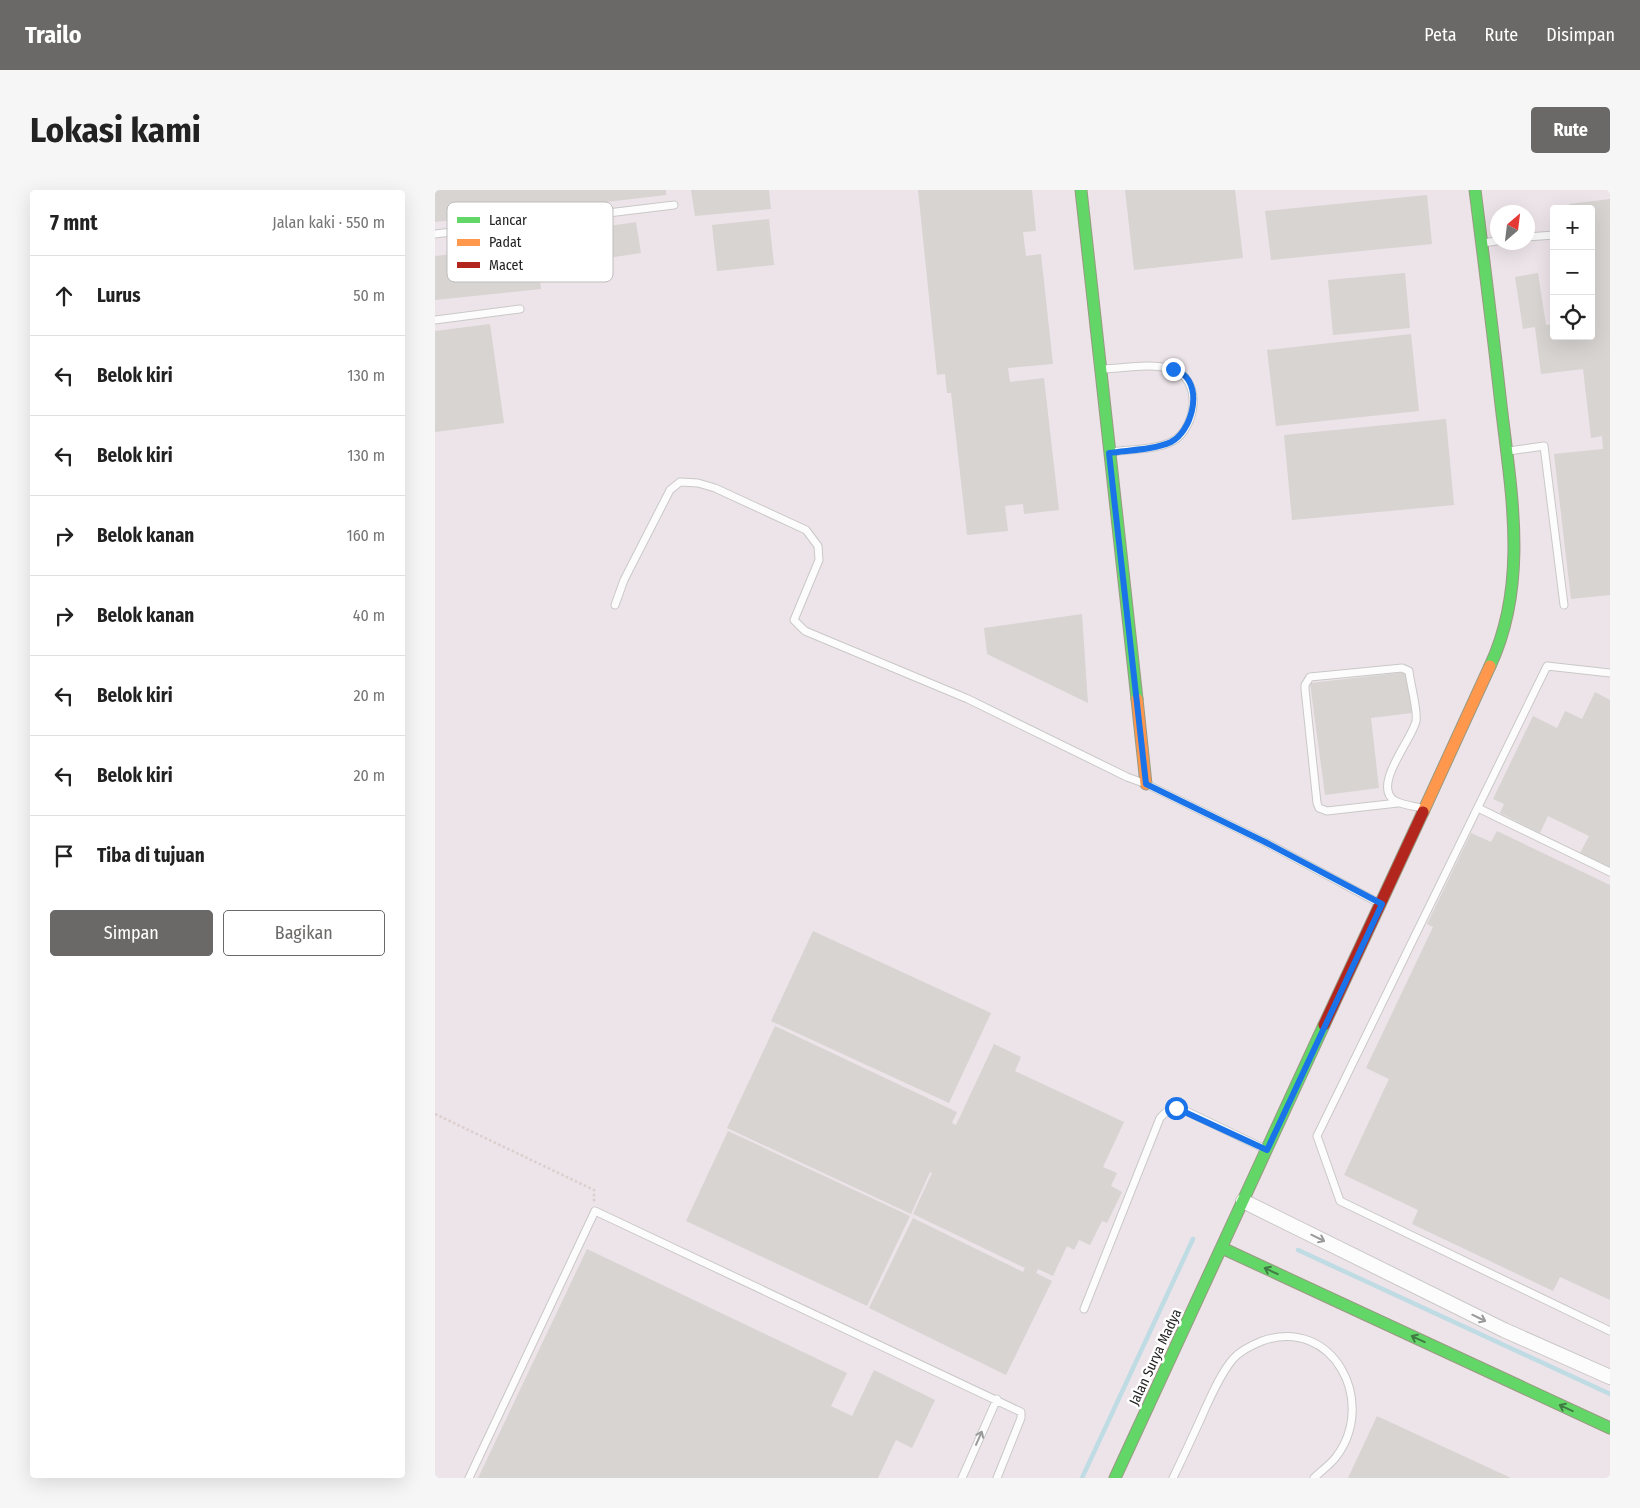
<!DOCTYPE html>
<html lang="id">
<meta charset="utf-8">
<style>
body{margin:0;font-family:"Fira Sans Condensed",sans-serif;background:#f6f6f6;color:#222}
.controls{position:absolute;right:15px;top:15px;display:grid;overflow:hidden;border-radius:5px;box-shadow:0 5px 20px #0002}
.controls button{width:45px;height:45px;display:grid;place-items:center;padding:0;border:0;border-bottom:1px solid #e0e0e0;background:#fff;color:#222;font:25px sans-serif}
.compass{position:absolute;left:1055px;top:15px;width:45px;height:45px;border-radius:50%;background:#fff;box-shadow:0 5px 20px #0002;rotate:28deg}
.stop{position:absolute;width:15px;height:15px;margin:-11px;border:4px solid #1a73e8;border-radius:50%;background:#fff}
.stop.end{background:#1a73e8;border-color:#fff;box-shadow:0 1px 5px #0008}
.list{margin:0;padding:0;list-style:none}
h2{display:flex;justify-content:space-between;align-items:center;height:65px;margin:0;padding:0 20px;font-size:21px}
h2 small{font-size:16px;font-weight:400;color:#767676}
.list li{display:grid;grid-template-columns:32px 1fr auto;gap:15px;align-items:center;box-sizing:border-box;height:80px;padding:0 20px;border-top:1px solid #e0e0e0}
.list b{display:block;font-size:19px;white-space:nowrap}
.list em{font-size:16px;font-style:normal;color:#767676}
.actions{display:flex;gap:10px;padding:15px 20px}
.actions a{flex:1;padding:11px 0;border:1px solid #6a6968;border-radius:5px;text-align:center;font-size:18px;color:#6a6968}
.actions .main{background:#6a6968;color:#fff}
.icon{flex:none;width:28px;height:28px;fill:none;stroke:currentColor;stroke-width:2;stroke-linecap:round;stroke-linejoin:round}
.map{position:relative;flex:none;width:1175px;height:1288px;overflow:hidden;border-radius:5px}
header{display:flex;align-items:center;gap:30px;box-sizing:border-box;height:70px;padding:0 25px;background:#6a6968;color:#fff}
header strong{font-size:24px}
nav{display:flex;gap:28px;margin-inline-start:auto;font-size:18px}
.intro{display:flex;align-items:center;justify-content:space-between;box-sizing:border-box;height:120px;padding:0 30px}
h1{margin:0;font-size:35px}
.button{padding:12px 22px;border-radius:5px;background:#6a6968;color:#fff;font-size:18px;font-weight:700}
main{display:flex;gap:30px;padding:0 30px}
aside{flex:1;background:#fff;border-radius:5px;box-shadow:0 5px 20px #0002}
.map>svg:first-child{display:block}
</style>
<header>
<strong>Trailo</strong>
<nav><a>Peta</a><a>Rute</a><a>Disimpan</a></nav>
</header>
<div class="intro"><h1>Lokasi kami</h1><a class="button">Rute</a></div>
<main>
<aside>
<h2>7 mnt<small>Jalan kaki · 550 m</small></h2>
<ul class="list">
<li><svg class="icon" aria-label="ahead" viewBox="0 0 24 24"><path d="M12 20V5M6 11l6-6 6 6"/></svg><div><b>Lurus</b></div><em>50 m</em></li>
<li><svg class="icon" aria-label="left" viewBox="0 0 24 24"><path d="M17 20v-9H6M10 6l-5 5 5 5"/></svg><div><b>Belok kiri</b></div><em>130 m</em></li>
<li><svg class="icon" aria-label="left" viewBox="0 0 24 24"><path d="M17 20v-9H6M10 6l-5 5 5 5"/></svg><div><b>Belok kiri</b></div><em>130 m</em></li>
<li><svg class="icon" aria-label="right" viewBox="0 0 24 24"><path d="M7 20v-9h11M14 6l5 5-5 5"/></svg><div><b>Belok kanan</b></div><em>160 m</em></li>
<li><svg class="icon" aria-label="right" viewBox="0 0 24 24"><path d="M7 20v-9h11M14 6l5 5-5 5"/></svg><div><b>Belok kanan</b></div><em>40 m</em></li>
<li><svg class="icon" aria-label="left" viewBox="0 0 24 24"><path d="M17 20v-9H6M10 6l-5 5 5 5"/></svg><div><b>Belok kiri</b></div><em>20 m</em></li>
<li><svg class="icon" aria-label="left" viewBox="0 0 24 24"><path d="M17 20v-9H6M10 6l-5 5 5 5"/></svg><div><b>Belok kiri</b></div><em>20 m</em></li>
<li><svg class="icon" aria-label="arrive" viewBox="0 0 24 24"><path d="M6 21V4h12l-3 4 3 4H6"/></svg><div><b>Tiba di tujuan</b></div></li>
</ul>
<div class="actions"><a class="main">Simpan</a><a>Bagikan</a></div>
</aside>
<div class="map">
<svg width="1175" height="1288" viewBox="0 0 1175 1288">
<rect width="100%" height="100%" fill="#f0eeeb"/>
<!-- industrial -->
<path fill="#ede4e9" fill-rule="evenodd" d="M0,0H1175V1288H0ZM1119,19H1156V146H1119ZM1062,22H1092V52H1062Z"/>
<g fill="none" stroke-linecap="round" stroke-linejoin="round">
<!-- stream -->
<path stroke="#bfdbe3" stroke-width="4.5" d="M863,1060L1175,1204
M647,1288L758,1049"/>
</g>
<!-- building -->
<path fill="#d7d4d2" d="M0,0H231V5L0,32Z
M256,0H334L336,19L260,26Z
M483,0H597L601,41L588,42L591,66L606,64L618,174L573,178L575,192L609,188L624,320L589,324L588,314L570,316L573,341L532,345L516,203H512L510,184L502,185Z
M690,0H800L808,68L699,80Z
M992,5L997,54L836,70L830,21Z
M1175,9V405L1136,409L1119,264L1168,259L1167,246L1156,248L1148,179L1106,184L1100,137L1088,139L1080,87L1103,83L1111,135L1119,134V146H1156V19H1135L1134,14Z
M334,29L339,75L282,81L277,35Z
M201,32L206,63L126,75L121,44Z
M100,55L106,99L0,110V66Z
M970,83L975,138L898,145L893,90Z
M55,134L69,233L0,242V141Z
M976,144L984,221L841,236L832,160Z
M1011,229L1019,315L857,330L849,245Z
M647,424L653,513L552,464L549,438Z
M972,482L977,523L936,528L944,598L890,605L875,493Z
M1160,502L1175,510V678L1145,663L1154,646L1113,626L1105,643L1065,623L1069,614L1058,609L1098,526L1122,538L1130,521L1147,529Z
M1062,641L1175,695V1110L1125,1087L1118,1101L977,1034L983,1020L909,985L954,889L931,878L998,737L992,734L1036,643L1056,652Z
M378,741L556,823L514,913L336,831Z
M340,836L522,922L517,933L521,935L559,854L586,867L580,881L689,932L668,977L682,983L676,996L687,1002L672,1033L667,1031L655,1055L644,1050L639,1060L632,1056L618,1086L603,1079L601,1083L617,1091L571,1185L434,1118L478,1028L588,1082L590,1078L478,1024L497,983L495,982L476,1024L292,938Z
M293,941L475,1026L432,1116L251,1031Z
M152,1059L412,1183L396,1216L417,1226L439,1180L500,1210L477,1258L461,1250L443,1288H43Z
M942,1226L1076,1288H913Z"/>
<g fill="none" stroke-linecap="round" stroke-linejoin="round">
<defs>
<path id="lane" d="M0,44L239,15
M1092,47L1119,45
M1047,53L1062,51
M0,130L85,119
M668,179C690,178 716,173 737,179C768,189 762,237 738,251C721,260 696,259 677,262
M1074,261L1109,256L1129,415
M180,415L189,390L235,300L245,292L263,293L280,298L371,340L383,356L384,370L359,430L370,441L533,509L692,587L711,594L830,652L944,713
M1175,483L1112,476L882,946L905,1011L1175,1141
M963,613L892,621L884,618L882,613L870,499V495L875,487L967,478L974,481C975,493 983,520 981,531C977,550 936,596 960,611C968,615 978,616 987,618
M1043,618L1175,682
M649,1119L725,928C734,918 739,917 751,921L830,959
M34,1288L160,1021L586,1222V1228L562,1288
M527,1288L562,1209
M738,1288C749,1265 760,1242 770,1219C778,1202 786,1183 798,1169C805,1161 817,1155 827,1151C898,1126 943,1212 901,1267C895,1275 886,1281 879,1288"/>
<path id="street" d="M808,1011L1069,1140L1175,1187"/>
<path id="fast" d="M646,0L702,509
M1040,0C1049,71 1058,143 1066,215C1076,301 1094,393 1055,476
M787,1058L1175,1238
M680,1288L889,835"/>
<path id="slow" d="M702,509L711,594
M988,622L1055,476"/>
<path id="jam" d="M889,835L988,622"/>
</defs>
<!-- lane casing -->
<use href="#lane" stroke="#c9c8c7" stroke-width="9"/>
<!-- street casing -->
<use href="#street" stroke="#c9c8c7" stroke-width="16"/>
<!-- fast casing -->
<use href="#fast" stroke="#999a82" stroke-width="13"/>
<!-- slow casing -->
<use href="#slow" stroke="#999a82" stroke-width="13"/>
<!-- jam casing -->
<use href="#jam" stroke="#999a82" stroke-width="13"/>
<!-- path -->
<path stroke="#dccecd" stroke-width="2.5" stroke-dasharray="2.5 2.5" stroke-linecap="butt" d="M0,924L159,1000V1012"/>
<!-- lane -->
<use href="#lane" stroke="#fdfcfc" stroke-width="7"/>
<!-- street -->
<use href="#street" stroke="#fdfcfc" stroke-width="14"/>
<!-- fast -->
<use href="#fast" stroke="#63d668" stroke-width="11"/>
<!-- slow -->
<use href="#slow" stroke="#ff974d" stroke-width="11"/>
<!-- jam -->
<use href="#jam" stroke="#b3261e" stroke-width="11"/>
</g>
<!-- one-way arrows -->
<defs><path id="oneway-shaft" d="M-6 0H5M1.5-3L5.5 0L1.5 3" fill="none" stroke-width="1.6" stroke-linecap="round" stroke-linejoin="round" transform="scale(1.25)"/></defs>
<g stroke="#9a9a9a">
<use href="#oneway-shaft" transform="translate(883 1048) rotate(26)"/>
<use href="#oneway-shaft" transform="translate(1044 1128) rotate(26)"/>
<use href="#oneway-shaft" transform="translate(544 1248) rotate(-66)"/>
</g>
<g stroke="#427c45">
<use href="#oneway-shaft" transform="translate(836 1081) rotate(-155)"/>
<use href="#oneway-shaft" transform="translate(983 1149) rotate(-155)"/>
<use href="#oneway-shaft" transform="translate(1131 1218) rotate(-155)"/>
</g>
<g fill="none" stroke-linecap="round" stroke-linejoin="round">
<!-- route -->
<path stroke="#1a73e8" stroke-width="6" d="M738,179C741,181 746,182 748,184C768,200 756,242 736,252C718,260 694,260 674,263L711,594L830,652L947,714L832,960L741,918"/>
</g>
<g text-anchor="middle" stroke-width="5" stroke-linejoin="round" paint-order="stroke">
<!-- street labels -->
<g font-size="14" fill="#222" stroke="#fff">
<text transform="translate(720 1167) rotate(-65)" y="5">Jalan Surya Madya</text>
</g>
</g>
<!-- legend -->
<rect x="12" y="12" width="166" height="80" rx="8" fill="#fff" stroke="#bdbdbd" stroke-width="1"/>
<rect x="22" y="27" width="23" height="6" fill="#63d668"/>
<rect x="22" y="49" width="23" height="7" fill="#ff974d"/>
<rect x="22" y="72" width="23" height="6" fill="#b3261e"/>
<g font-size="14" fill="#222">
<text x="54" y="35">Lancar</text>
<text x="54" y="57">Padat</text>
<text x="54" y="80">Macet</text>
</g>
</svg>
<div class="controls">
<button>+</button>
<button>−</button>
<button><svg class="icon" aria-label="locate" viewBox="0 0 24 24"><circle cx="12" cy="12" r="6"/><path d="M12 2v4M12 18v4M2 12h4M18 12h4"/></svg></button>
</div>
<svg class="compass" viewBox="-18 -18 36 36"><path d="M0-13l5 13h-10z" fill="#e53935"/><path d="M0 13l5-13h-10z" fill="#767676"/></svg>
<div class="stop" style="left:741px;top:918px"></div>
<div class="stop end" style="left:738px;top:179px"></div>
</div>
</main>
